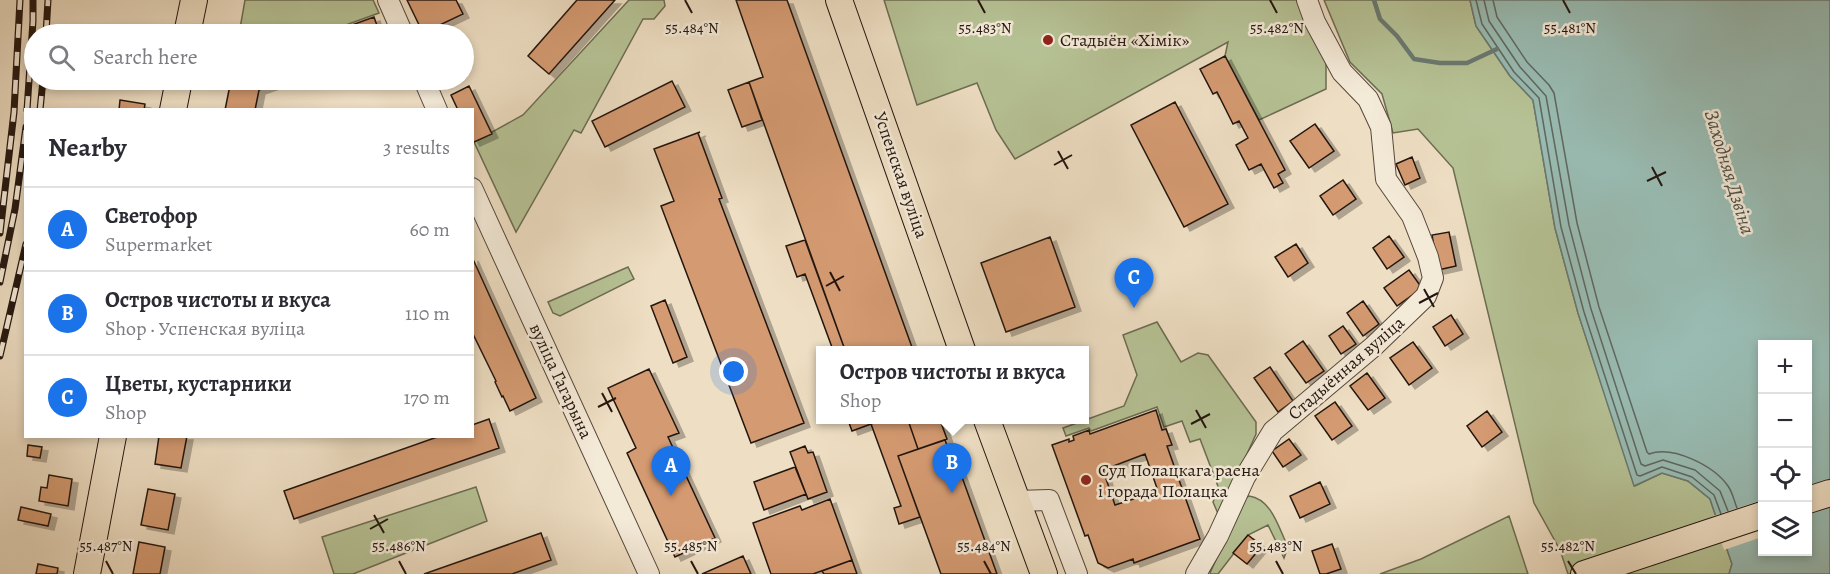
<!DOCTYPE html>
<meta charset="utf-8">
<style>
body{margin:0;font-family:Alegreya,serif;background:#f7f7f7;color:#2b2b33}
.controls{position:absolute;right:18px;bottom:18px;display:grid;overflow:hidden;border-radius:0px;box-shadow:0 3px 9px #0003}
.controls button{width:54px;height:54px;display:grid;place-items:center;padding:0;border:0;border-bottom:2px solid #e1e1e2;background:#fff;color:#2b2b33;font:30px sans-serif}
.you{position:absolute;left:734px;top:372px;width:21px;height:21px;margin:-15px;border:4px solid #fff;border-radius:50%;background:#1a73e8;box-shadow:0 0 0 9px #1a73e833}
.badge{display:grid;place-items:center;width:39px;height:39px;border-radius:50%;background:#1a73e8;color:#fff;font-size:20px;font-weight:700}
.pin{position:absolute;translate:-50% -50px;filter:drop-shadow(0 2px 3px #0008)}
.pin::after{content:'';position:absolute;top:32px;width:21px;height:18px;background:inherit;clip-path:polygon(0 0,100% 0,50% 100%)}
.popup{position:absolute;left:816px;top:346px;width:273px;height:78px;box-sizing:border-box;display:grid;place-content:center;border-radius:0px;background:#fff;filter:drop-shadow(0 2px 4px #0005);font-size:20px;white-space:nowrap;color:#7c7c81}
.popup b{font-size:22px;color:#2b2b33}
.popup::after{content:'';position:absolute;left:50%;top:100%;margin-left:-12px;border:12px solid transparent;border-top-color:#fff}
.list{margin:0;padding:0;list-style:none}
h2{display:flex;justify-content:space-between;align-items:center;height:78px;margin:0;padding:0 24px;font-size:26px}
h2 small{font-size:20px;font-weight:400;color:#7c7c81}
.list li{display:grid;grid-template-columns:39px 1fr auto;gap:18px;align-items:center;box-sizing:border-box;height:84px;padding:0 24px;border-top:2px solid #e1e1e2}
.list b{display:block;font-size:22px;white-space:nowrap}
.list p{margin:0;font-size:20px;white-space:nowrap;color:#7c7c81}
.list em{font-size:20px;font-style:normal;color:#7c7c81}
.icon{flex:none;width:33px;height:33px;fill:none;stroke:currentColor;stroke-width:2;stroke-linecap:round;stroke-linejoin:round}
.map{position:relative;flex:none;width:1830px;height:574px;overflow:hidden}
.search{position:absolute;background:#fff;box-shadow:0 3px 9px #0003;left:24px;top:24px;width:450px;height:66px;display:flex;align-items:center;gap:15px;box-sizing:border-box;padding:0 21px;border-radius:33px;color:#7c7c81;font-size:22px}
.panel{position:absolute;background:#fff;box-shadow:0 3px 9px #0003;left:24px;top:108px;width:450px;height:330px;border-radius:0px}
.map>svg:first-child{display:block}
</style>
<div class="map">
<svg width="1830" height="574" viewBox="0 0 1830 574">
<defs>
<filter id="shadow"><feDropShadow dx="6" dy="4" stdDeviation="0" flood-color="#0004"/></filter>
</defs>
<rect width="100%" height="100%" fill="#eedec3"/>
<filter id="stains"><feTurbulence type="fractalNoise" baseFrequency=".00333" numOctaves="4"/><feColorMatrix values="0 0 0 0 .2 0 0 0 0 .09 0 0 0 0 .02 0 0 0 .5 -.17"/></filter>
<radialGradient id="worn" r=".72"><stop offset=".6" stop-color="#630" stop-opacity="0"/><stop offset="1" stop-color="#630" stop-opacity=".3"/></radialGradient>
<!-- green -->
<path fill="#b6c295" stroke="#6c6c52" stroke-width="1.5" d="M245,0H373L379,13L321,34H239Z
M629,0H664L665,6L654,19H643L581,133L574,130L516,232L474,142L523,115Z
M884,0H1297L1326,61V89L1259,120L1225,56L1228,42L1015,159L996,130L977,83L917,105Z
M1324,0H1470L1476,26L1510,76L1533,100L1555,228L1578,313L1635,486L1662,473L1688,481L1710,499L1732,564L1729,574H1568L1560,550L1534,503L1453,168L1418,129L1393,133L1382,94L1350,62Z
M628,267L634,279L560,316L553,313L548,302Z
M1157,322L1181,362L1198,353L1208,355L1256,422V434L1219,516L1213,502L1219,489L1200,439L1190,442L1182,421L1164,427L1157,407L1091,431L1089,428L1066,436L1063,428L1124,406L1137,375L1123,335Z
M476,487L487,521L353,574H334L322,537Z
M1249,496C1272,499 1279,529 1288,547L1284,558L1268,525L1248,535L1218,574H1211L1210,573L1243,500Z
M1509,516L1528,574H1380L1421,559Z"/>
<!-- water -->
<path fill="#99bcb3" stroke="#6a7971" stroke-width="1.5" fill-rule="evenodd" d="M1470,0H1830V574H1729L1732,564L1710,499L1688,481L1662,473L1634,486L1578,313L1555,228L1533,100L1510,76L1476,26ZM1762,344H1808V552H1762Z"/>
<!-- pier -->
<path fill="#eedec3" d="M1762,500V537L1724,550L1713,516Z"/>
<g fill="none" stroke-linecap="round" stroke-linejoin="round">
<!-- shore -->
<path stroke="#5e6861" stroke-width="1.5" d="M1476,0L1482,24L1514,72L1539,98L1561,227L1584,312L1637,475L1640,476L1662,467L1692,477L1714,495L1721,514
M1484,0L1489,21L1520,67L1546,96L1569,225L1591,309L1641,464L1645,466L1663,460L1695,470L1720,491L1728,511
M1493,0L1497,17L1527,62L1549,85L1554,93L1577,223L1599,307L1647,452L1649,454C1673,445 1714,466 1728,486C1733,493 1734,501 1737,508"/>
<!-- stream -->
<path stroke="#6a7971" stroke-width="4.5" d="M1374,0L1380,19L1397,36L1414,59L1440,63H1467L1497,49"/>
</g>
<!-- building -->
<path fill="#d49a71" stroke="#23150f" stroke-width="1.5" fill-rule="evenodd" filter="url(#shadow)" d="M407,0H456L463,14L423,33Z
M577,0H615L549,74L528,56Z
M736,0H787L913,350H845L749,82L763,77Z
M374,17L380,34H327Z
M1225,56L1285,170L1278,174L1283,183L1274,188L1261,164L1249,170L1236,145L1248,138L1239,121L1233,124L1217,92L1213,94L1200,69Z
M231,80H281L282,82L259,90L255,110H225Z
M672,81L685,107L605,147L592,121Z
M749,82L762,120L742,127L728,90Z
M469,86L492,134L474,142L472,139V110H458L451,95Z
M120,100L145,104L144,110H119Z
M1175,102L1228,204L1184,227L1131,125Z
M1315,124L1334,151L1309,168L1290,141Z
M700,132L698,133L722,198L719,199L804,423L751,443L661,206L674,201L654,149Z
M1412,157L1420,178L1405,185L1396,164Z
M1343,180L1356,199L1333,215L1320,196Z
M1449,232L1456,266L1438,270L1432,235Z
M1389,236L1404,257L1387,269L1373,248Z
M1050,237L1075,307L1006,332L981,263Z
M805,240L845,350H833L805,274L797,277L786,246Z
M1296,244L1308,263L1288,277L1275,257Z
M472,257L536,398L510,411L503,396L502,397L495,382L496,381L472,332Z
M1409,270L1422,288L1397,306L1384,288Z
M665,300L687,357L673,363L651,306Z
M1363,301L1379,324L1363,336L1347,313Z
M1451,315L1463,334L1445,346L1433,327Z
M1343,326L1356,344L1341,354L1329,336Z
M1303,341L1324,371L1306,383L1285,354Z
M1413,342L1432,368L1409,385L1390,358Z
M1270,367L1293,401L1278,412L1254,378Z
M649,369L679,433L668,437L715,538L675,557L627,453L636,448L608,388Z
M1367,373L1385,398L1368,410L1350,386Z
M1335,402L1352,426L1332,440L1315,416Z
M1156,410L1162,430L1166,429L1172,445L1167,446L1200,539L1134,563L1133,559L1108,568L1098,563L1088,535L1085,536L1052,445L1069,439V442L1074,440L1073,436L1089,430L1090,434ZM1145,454L1158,491L1115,505L1103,470Z
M1487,411L1502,432L1482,447L1467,426Z
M489,419L499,448L294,519L284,491L440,436H472V425Z
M848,420H870L871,424L852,431Z
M883,420H908L918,449L898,456L920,517L899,524L894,508L901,506L871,424Z
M908,420H940L947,439L918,449Z
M159,436H187L181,468L155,464Z
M1289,439L1301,455L1283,467L1272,451Z
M945,440L951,456L954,455L997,574H941L898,456Z
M28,445L42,447L40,458L27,456Z
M805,446L808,453L813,452L827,492L808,499L790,452Z
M795,467L806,494L764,510L754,482Z
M49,475L72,479L68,506L39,501L41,487L47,488Z
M1320,482L1330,504L1300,518L1290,496Z
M148,489L175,494L168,530L141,525Z
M830,499L852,560L813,574H771L753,523L800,506L802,510Z
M21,507L51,514L48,526L18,520Z
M541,533L551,560L512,574H424Z
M1248,535L1262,546L1247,564L1233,553Z
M139,542L165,547L160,574H133Z
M1332,544L1341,569L1326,574H1320L1312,551Z
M743,556L751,574H702Z
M852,560L857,574H824L822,571Z
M38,564L58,568L57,574H36Z"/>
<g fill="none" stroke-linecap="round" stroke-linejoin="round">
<defs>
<path id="minor" d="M388,0L403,34
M424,80L437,110
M472,188L649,574
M1016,501L1049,500L1077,574
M1196,574L1218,536L1245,477L1273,431L1374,346L1426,296L1433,278L1428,257L1412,216L1386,179L1381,127L1368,99L1342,72L1315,22L1307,0"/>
<path id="major" d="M839,0L962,350
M187,34L194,0
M173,110L179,80
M987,420L1044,574
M1808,500L1830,493
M87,574L113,436
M1584,574L1762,515"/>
</defs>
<!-- minor casing -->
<use href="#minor" stroke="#56473c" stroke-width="22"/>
<!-- major casing -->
<use href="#major" stroke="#23150f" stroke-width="28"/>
<!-- minor -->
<use href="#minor" stroke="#f4ead8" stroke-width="20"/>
<!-- major -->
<use href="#major" stroke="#eedec3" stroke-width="26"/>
<defs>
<path id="rail" d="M46,34L48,0
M27,110L33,21V0
M40,110L43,80
M0,233L14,112L20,0
M0,282L15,209L26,127
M0,356L26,244"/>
</defs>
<!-- rail casing -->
<use href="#rail" stroke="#23150f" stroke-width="7"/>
<!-- rail -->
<use href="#rail" stroke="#f4ead8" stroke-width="4.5" stroke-dasharray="14" stroke-linecap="butt"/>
</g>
<!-- ticks -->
<path fill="none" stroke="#23150f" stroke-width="2" d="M685,0L692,13M978,0L985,13M1270,0L1277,13M1563,0L1570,13M1058,151L1068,169M1054,165L1072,155M1652,167L1662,186M1647,181L1666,172M830,272L840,291M826,286L844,276M1424,289L1434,307M1419,303L1438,293M602,393L612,412M598,407L616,398M1196,410L1206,428M1191,424L1210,414M374,515L384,533M370,529L388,519M106,561L113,574M399,561L406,574M691,561L698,574M984,561L991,574M1276,561L1283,574M1568,561L1576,574"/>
<!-- markers -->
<g fill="#8f2418" stroke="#f4ead8" stroke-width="2">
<circle cx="1048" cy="40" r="6"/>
<circle cx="1086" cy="480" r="6"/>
</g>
<g text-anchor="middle" stroke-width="5" stroke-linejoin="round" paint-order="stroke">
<!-- poi labels -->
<g font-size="18" fill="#23150f" stroke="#f4ead8" text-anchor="start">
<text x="1060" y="46">Стадыён «Хімік»</text>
<text x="1098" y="476">Суд Полацкага раена<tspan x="1098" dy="21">і горада Полацка</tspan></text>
</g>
<!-- street labels -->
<g font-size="18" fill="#23150f" stroke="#f4ead8">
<text transform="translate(901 175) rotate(71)" y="6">Успенская вуліца</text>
<text transform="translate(1346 368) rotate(-41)" y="6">Стадыённая вуліца</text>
<text transform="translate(561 381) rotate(65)" y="6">вуліца Гагарына</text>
</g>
<!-- water labels -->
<g font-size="20" font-style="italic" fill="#4c4f48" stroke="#f4ead8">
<text transform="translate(1730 172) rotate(73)" y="7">Заходняя Дзвіна</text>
</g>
</g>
<g font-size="15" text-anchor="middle" fill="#23150f" stroke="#f4ead8" stroke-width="5" stroke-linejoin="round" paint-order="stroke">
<text x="692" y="33">55.484°N</text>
<text x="985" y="33">55.483°N</text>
<text x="1570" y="33">55.481°N</text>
<text x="1277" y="33">55.482°N</text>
<text x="106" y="551">55.487°N</text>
<text x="399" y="551">55.486°N</text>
<text x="691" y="551">55.485°N</text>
<text x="984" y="551">55.484°N</text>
<text x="1276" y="551">55.483°N</text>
<text x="1568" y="551">55.482°N</text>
</g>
<rect width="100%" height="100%" filter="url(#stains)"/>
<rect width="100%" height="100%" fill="url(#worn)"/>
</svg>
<div class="controls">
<button>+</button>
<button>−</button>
<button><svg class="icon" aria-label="locate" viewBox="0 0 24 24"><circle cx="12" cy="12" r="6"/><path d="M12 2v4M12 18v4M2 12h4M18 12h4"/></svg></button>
<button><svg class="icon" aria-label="layers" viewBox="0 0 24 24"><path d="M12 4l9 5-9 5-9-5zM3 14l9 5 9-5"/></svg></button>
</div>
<div class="you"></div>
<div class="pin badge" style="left:671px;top:496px">A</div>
<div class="pin badge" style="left:952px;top:493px">B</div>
<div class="popup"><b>Остров чистоты и вкуса</b>Shop</div>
<div class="pin badge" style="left:1134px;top:308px">C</div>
<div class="search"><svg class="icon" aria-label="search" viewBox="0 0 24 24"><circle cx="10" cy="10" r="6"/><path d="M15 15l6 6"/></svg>Search here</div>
<section class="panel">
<h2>Nearby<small>3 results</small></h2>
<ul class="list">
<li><span class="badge">A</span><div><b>Светофор</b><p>Supermarket</p></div><em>60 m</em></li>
<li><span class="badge">B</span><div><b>Остров чистоты и вкуса</b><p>Shop · Успенская вуліца</p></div><em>110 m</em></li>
<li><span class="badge">C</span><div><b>Цветы, кустарники</b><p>Shop</p></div><em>170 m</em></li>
</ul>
</section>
</div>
